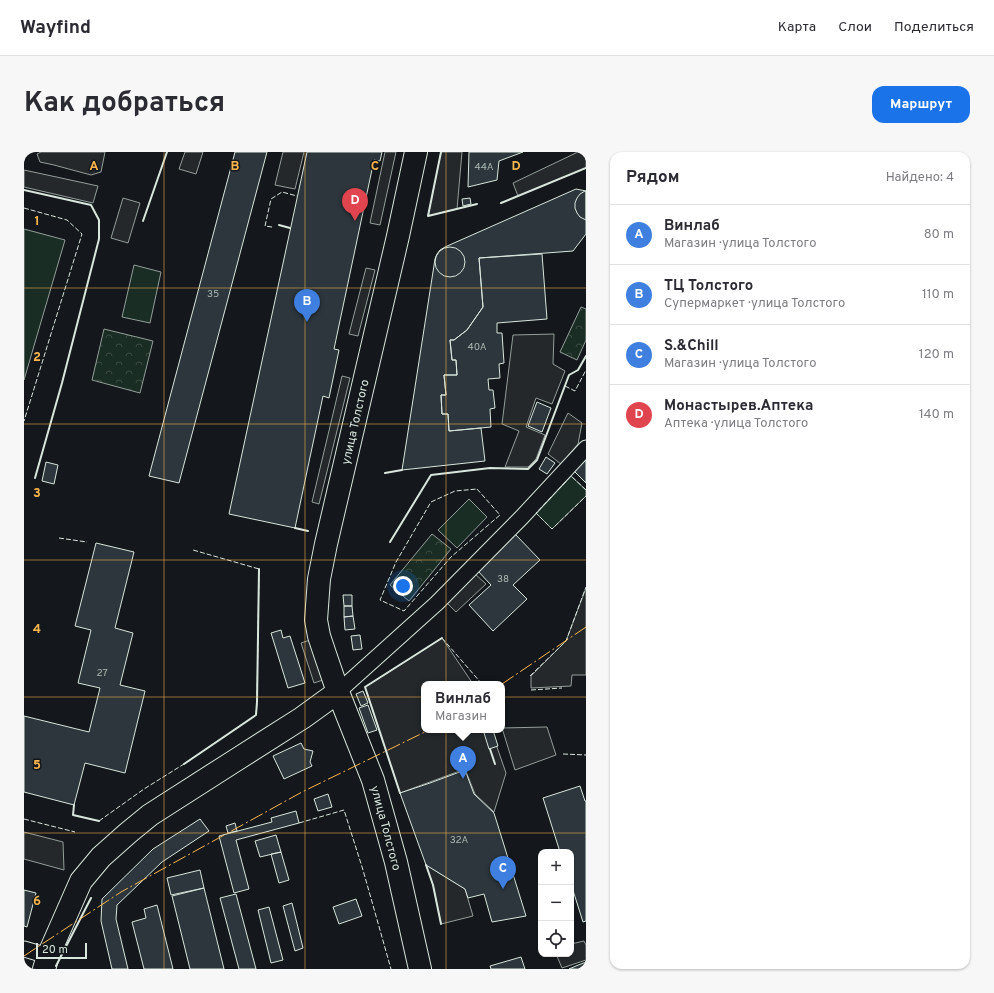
<!DOCTYPE html>
<html lang="ru">
<meta charset="utf-8">
<style>
body{margin:0;font-family:Overpass,sans-serif;background:#f7f7f7;color:#2b2b33}
.controls{position:absolute;right:12px;bottom:12px;display:grid;overflow:hidden;border-radius:8px;box-shadow:0 1px 3px #0004}
.controls button{width:36px;height:36px;display:grid;place-items:center;padding:0;border:0;border-bottom:1px solid #e1e1e2;background:#fff;color:#2b2b33;font:20px sans-serif}
.scale{position:absolute;left:12px;bottom:10px;width:51px;box-sizing:border-box;padding-left:4px;border:2px solid #d8e6dc;border-top:0;font-size:11px;line-height:14px;white-space:nowrap;color:#d8e6dc;-webkit-text-stroke:3px #14181c;paint-order:stroke}
.you{position:absolute;left:379px;top:434px;width:14px;height:14px;margin:-10px;border:3px solid #fff;border-radius:50%;background:#1a73e8;box-shadow:0 0 0 6px #1a73e833}
.badge{display:grid;place-items:center;width:26px;height:26px;border-radius:50%;background:#1a73e8;color:#fff;font-size:13px;font-weight:700}
.pin{position:absolute;translate:-50% -33px;filter:drop-shadow(0 1px 2px #0008)}
.pin::after{content:'';position:absolute;top:21px;width:14px;height:12px;background:inherit;clip-path:polygon(0 0,100% 0,50% 100%)}
.popup{position:absolute;left:397px;top:529px;width:84px;height:52px;box-sizing:border-box;display:grid;place-content:center;border-radius:8px;background:#fff;filter:drop-shadow(0 1px 3px #0005);font-size:13px;white-space:nowrap;color:#7c7c81}
.popup b{font-size:15px;color:#2b2b33}
.popup::after{content:'';position:absolute;left:50%;top:100%;margin-left:-8px;border:8px solid transparent;border-top-color:#fff}
.list{margin:0;padding:0;list-style:none}
h2{display:flex;justify-content:space-between;align-items:center;height:52px;margin:0;padding:0 16px;font-size:17px}
h2 small{font-size:13px;font-weight:400;color:#7c7c81}
.list li{display:grid;grid-template-columns:26px 1fr auto;gap:12px;align-items:center;box-sizing:border-box;height:60px;padding:0 16px;border-top:1px solid #e1e1e2}
.list b{display:block;font-size:15px;white-space:nowrap}
.list p{margin:0;font-size:13px;white-space:nowrap;color:#7c7c81}
.list em{font-size:13px;font-style:normal;color:#7c7c81}
.icon{flex:none;width:22px;height:22px;fill:none;stroke:currentColor;stroke-width:2;stroke-linecap:round;stroke-linejoin:round}
.map{position:relative;flex:none;width:562px;height:817px;overflow:hidden;border-radius:12px}
header{display:flex;align-items:center;gap:24px;box-sizing:border-box;height:56px;padding:0 20px;background:#fff;border-bottom:1px solid #e1e1e2}
header strong{font-size:19px}
nav{display:flex;gap:22px;margin-inline-start:auto;font-size:14px}
.intro{display:flex;align-items:center;justify-content:space-between;box-sizing:border-box;height:96px;padding:0 24px}
h1{margin:0;font-size:28px}
.button{padding:10px 18px;border-radius:12px;background:#1a73e8;color:#fff;font-size:14px;font-weight:700}
main{display:flex;gap:24px;padding:0 24px}
aside{flex:1;background:#fff;border-radius:12px;box-shadow:0 1px 3px #0004}
.map>svg:first-child{display:block}
</style>
<header>
<strong>Wayfind</strong>
<nav><a>Карта</a><a>Слои</a><a>Поделиться</a></nav>
</header>
<div class="intro"><h1>Как добраться</h1><a class="button">Маршрут</a></div>
<main>
<div class="map">
<svg width="562" height="817" viewBox="0 0 562 817">
<defs>
<pattern id="park-crowns" width="20" height="18" patternUnits="userSpaceOnUse"><rect width="20" height="18" fill="#1a2d24"/><path d="M2 6a3 3 0 1 1 6 0M12 15a3 3 0 1 1 6 0" fill="none" stroke="#3b4b43"/></pattern>
</defs>
<rect width="100%" height="100%" fill="#14181c"/>
<!-- park -->
<path fill="url(#park-crowns)" stroke="#939e99" d="M557,155L562,157V188L553,208L536,200Z
M80,177L129,189L116,241L68,228Z
M408,382L427,397L385,449L366,433Z"/>
<!-- pitch -->
<path fill="#1a2d24" stroke="#939e99" d="M0,77L41,88L0,228Z
M110,113L137,120L126,171L98,165Z
M547,324L562,338V344L528,377L512,361Z
M445,347L463,365L433,396L414,378Z"/>
<!-- parking -->
<path fill="#24282b" stroke="#939e99" d="M17,0H81L77,20L67,23L30,13L16,10L13,2Z
M161,0H179L172,22L155,17Z
M259,0H280L271,37L251,33Z
M361,0H372L356,73L346,71Z
M417,0H438L433,57L404,64Z
M554,0H562V16L494,44L489,31Z
M0,18L74,34L69,51L0,35Z
M99,46L116,51L104,91L87,86Z
M342,116L351,118L334,184L325,182Z
M530,182L529,212L541,219L528,252L512,246L502,275L521,283L512,307L504,315H481L495,279L478,272L489,183Z
M318,224L326,226L295,352L288,350Z
M544,261L558,271L554,292L537,312L524,302Z
M450,421L462,432L432,460L421,449Z
M562,436V523H548L547,534L507,536V524L542,489Z
M418,486L449,532H400V578H467L482,621L470,660L451,642L441,617L376,641L341,535Z
M289,487L302,527L290,531L277,491Z
M523,575L532,603L491,618L478,576Z
M0,680L39,690L40,718L0,707Z
M402,713L441,737L449,764L417,772L409,733Z
M560,789L562,793V808L538,816L532,802H547V792Z"/>
<!-- building -->
<path fill="#2c363c" stroke="#d8e6dc" d="M211,0H243L155,331L125,324Z
M283,0H358L356,9L350,8L310,197L315,198L305,246L299,244L271,376L205,362Z
M445,0H499L475,9L473,28L444,35Z
M552,37L562,39V82L549,99L455,106L459,155L443,178L430,188H426L428,208H432L433,223H420L422,243H417L418,262H424L425,279L457,276L461,309L378,318L411,107L413,102L416,98L421,95Z
M561,39H562V68L556,65L553,61L551,56V51L553,46L556,42Z
M446,46L447,52L439,54L438,47Z
M411 110a15 15 0 1 1 30 0a15 15 0 1 1-30 0Z
M518,102L523,167L473,171V181H478L480,211L475,212L476,226L464,227L465,238H469L471,256L466,257L467,275L425,279L424,262H418L417,243H422L420,223H433L432,208H428L426,188H430L443,178L459,155L455,106Z
M513,250L527,256L518,280L504,274Z
M522,305L531,311L523,322L515,317Z
M562,308V331L550,319Z
M22,310L34,313L30,332L18,329Z
M491,382L516,408L489,433L503,447L469,479L445,453L467,433L453,418Z
M72,391L110,400L91,476L109,481L96,533L121,539L101,621L61,611L50,653L0,640V564L65,580L76,536L54,531L67,478L51,474Z
M319,443H328V454H320Z
M320,454H328L329,464L320,465Z
M329,464L331,477L321,478L320,465Z
M257,478L259,486L266,484L281,531L264,536L247,481Z
M336,483L338,497L329,498L327,484Z
M339,539L344,551L337,554L332,542Z
M344,553L353,578L344,581L335,556Z
M467,578H469L474,594L465,597L460,581Z
M277,591L280,597L289,599L286,610L288,614L260,627L249,604Z
M441,618L450,642L470,661L502,764L468,770L460,742L444,746L441,737L402,713L376,641L406,631Z
M556,634L561,649H562V769L559,770L547,732V700H536L519,646Z
M304,642L308,655L294,659L290,647Z
M272,659L275,671L212,688L225,737L210,741L195,684L248,670L247,666Z
M176,667L185,679L138,710L93,753L92,767L104,817H88L77,769L78,747L129,697Z
M211,671L213,679L204,681L202,674Z
M252,683L257,700L236,705L231,689Z
M257,700L265,728L255,731L247,702Z
M176,718L180,736L147,743L143,726Z
M180,736L200,817H166L148,744Z
M0,738L12,741L3,775L0,774Z
M212,742L232,817H215L196,746Z
M332,747L338,764L315,772L309,755Z
M268,751L279,796L271,799L259,754Z
M133,753L149,817H120L108,770L122,766L120,757Z
M245,755L259,808L247,811L234,758Z
M497,805L501,817H467L466,814Z
M562,810V817H545L552,814Z"/>
<g fill="none" stroke-linecap="round" stroke-linejoin="round">
<defs>
<path id="street" d="M314,540L413,451L498,365L562,296
M0,797L24,804"/>
<path id="secondary" d="M392,0L374,84L302,392L295,427L292,468L295,484L301,502L314,540L349,628L372,710L396,817
M20,817L24,804L57,729L77,705L104,681L126,663L212,608L278,566L314,540"/>
</defs>
<!-- street casing -->
<use href="#street" stroke="#d8e6dc" stroke-width="17"/>
<!-- secondary casing -->
<use href="#secondary" stroke="#d8e6dc" stroke-width="24"/>
<!-- street -->
<use href="#street" stroke="#14181c" stroke-width="15"/>
<!-- secondary -->
<use href="#secondary" stroke="#14181c" stroke-width="22"/>
<!-- fence -->
<path stroke="#d8e6dc" stroke-width="1" stroke-dasharray="5 2" stroke-linecap="butt" d="M0,56L43,68L58,82L0,269
M248,75L241,74L247,47L258,40L273,44
M541,234L551,239L562,218
M453,337L476,363L427,405L380,459L356,448L372,410L407,350L431,339Z
M562,338L547,324L512,361L528,377L562,344
M35,386L63,390
M418,486L458,532
M506,524L542,489L562,435
M507,538L538,536
M539,602L562,603
M0,667L51,680
M75,669L120,637L160,612L232,563L233,550L235,417L169,398
M275,671L320,658L339,718L367,817"/>
<!-- wall -->
<path stroke="#d8e6dc" stroke-width="2" d="M417,0L404,64L453,52
M0,38L67,53L75,68V87L38,231L11,326
M477,51L562,16
M119,69L143,0
M255,73L266,76
M361,321L378,318
M271,376L284,379
M366,390L407,323L466,316L504,317L513,308L545,223L554,218L562,204
M459,578L460,580
M466,597L471,612
M434,600L441,618
M160,612L232,563L233,550L235,417
M376,641L341,535L418,486
M50,653L49,663L75,669
M402,713L409,733L417,772
M32,814L67,746"/>
<!-- power -->
<path stroke="#ffb74d" stroke-width="1" stroke-dasharray="14 3 2 3" stroke-linecap="butt" d="M478,532L562,475
M0,804L97,740L278,640L405,578"/>
</g>
<!-- grid -->
<path fill="none" stroke="#ffb74d" stroke-width="1" stroke-opacity="0.55" d="M140,0V817M281,0V817M422,0V817M0,136H562M0,272H562M0,408H562M0,545H562M0,681H562"/>
<g text-anchor="middle" stroke-width="3" stroke-linejoin="round" paint-order="stroke">
<!-- number labels -->
<g font-size="10" fill="#adbab4">
<text x="460" y="18">44А</text>
<text x="189" y="145">35</text>
<text x="453" y="198">40А</text>
<text x="479" y="430">38</text>
<text x="78" y="524">27</text>
<text x="435" y="691">32А</text>
</g>
<!-- street labels -->
<g font-size="12" fill="#d8e6dc" stroke="#14181c">
<text transform="translate(331 270) rotate(-77)" y="4">улица Толстого</text>
<text transform="translate(362 676) rotate(75)" y="4">улица Толстого</text>
</g>
</g>
<g font-size="13" text-anchor="middle" font-weight="bold" fill="#ffb74d" stroke="#14181c" stroke-width="3" stroke-linejoin="round" paint-order="stroke">
<text x="70" y="18">A</text>
<text x="211" y="18">B</text>
<text x="351" y="18">C</text>
<text x="492" y="18">D</text>
<text x="13" y="73">1</text>
<text x="13" y="209">2</text>
<text x="13" y="345">3</text>
<text x="13" y="481">4</text>
<text x="13" y="617">5</text>
<text x="13" y="753">6</text>
</g>
</svg>
<div class="controls">
<button>+</button>
<button>−</button>
<button><svg class="icon" aria-label="locate" viewBox="0 0 24 24"><circle cx="12" cy="12" r="6"/><path d="M12 2v4M12 18v4M2 12h4M18 12h4"/></svg></button>
</div>
<div class="scale">20 m</div>
<div class="you"></div>
<div class="pin badge" style="left:439px;top:627px;background:#3f7fe0">A</div>
<div class="popup"><b>Винлаб</b>Магазин</div>
<div class="pin badge" style="left:283px;top:170px;background:#3f7fe0">B</div>
<div class="pin badge" style="left:479px;top:737px;background:#3f7fe0">C</div>
<div class="pin badge" style="left:331px;top:69px;background:#e0444e">D</div>
</div>
<aside>
<h2>Рядом<small>Найдено: 4</small></h2>
<ul class="list">
<li><span class="badge" style="background:#3f7fe0">A</span><div><b>Винлаб</b><p>Магазин · улица Толстого</p></div><em>80 m</em></li>
<li><span class="badge" style="background:#3f7fe0">B</span><div><b>ТЦ Толстого</b><p>Супермаркет · улица Толстого</p></div><em>110 m</em></li>
<li><span class="badge" style="background:#3f7fe0">C</span><div><b>S.&amp;Chill</b><p>Магазин · улица Толстого</p></div><em>120 m</em></li>
<li><span class="badge" style="background:#e0444e">D</span><div><b>Монастырев.Аптека</b><p>Аптека · улица Толстого</p></div><em>140 m</em></li>
</ul>
</aside>
</main>
